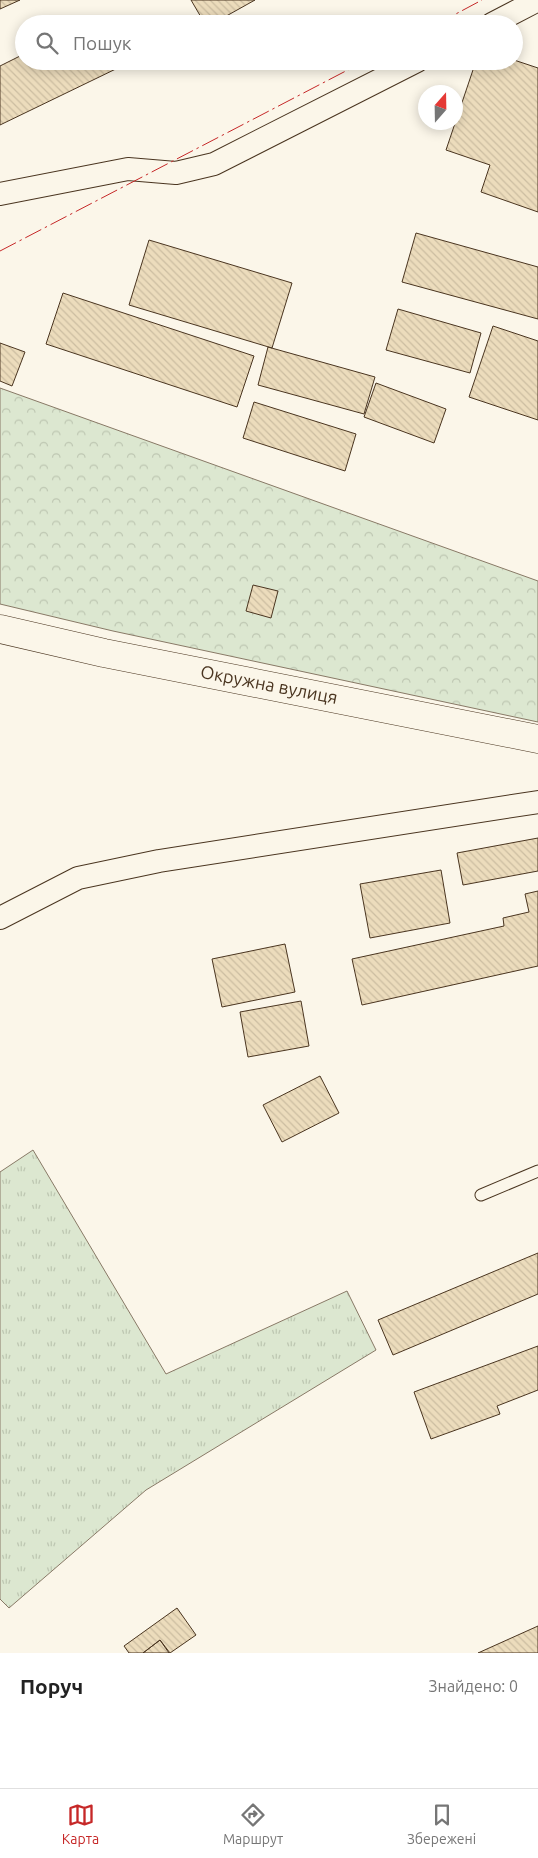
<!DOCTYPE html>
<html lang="uk">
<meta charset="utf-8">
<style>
body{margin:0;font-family:Ubuntu,sans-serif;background:#f2f2f2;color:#222}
.compass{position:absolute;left:418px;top:85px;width:45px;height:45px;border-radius:50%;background:#fff;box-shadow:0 2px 12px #0003;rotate:20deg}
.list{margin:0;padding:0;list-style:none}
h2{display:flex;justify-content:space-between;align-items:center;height:65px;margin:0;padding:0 20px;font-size:21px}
h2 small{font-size:16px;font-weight:400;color:#767676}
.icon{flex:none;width:28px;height:28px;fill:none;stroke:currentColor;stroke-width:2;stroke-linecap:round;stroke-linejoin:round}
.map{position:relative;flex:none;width:538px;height:1653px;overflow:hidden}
.search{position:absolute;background:#fff;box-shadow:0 2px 12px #0003;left:15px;right:15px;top:15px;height:55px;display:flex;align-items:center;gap:12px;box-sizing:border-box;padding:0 18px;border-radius:28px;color:#767676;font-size:19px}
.sheet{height:135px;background:#fff}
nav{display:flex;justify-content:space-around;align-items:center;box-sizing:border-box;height:70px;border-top:1px solid #e0e0e0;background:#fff;font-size:14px;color:#767676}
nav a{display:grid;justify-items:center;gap:2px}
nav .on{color:#c62828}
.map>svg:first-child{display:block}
</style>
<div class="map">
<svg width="538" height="1653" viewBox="0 0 538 1653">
<defs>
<pattern id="grass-tufts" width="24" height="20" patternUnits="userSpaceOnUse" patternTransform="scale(1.25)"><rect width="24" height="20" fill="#dce7d0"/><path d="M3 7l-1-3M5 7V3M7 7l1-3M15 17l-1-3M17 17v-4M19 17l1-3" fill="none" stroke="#bec7b2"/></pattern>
<pattern id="forest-crowns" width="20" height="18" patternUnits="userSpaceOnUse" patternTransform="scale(1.25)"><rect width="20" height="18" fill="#dce7d0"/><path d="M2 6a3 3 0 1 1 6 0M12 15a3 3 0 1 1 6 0" fill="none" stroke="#bec7b2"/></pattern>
<pattern id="building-back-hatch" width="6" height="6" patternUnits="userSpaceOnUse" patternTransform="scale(1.25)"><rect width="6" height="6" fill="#ecdcbc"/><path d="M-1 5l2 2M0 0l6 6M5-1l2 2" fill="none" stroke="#ccbda1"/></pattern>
</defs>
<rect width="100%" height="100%" fill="#fbf6e9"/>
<!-- grass -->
<path fill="url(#grass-tufts)" stroke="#887966" d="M33,1150L166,1374L347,1291L376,1350L146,1490L9,1608L0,1599V1172Z"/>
<!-- forest -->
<path fill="url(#forest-crowns)" stroke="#887966" d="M0,388L538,581V722L113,631L0,604Z"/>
<!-- building -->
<path fill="url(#building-back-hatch)" stroke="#4a3520" d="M0,0H20L0,9Z
M191,0H255L212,24H205Z
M100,17L104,24H87Z
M24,54V61H122L124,65L0,125V66Z
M514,60L538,68V212L481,192L490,165L446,150L476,61H514Z
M416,233L538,267V319L402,282Z
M149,240L292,283L272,348L129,305Z
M63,293L254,356L237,407L46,344Z
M398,309L481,333L470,373L386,350Z
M493,326L538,341V420L469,397Z
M0,343L25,352L12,386L0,381Z
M268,347L375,377L364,414L258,385Z
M376,383L446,409L434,443L364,417Z
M254,402L356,434L345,471L243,438Z
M253,585L278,591L271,618L246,611Z
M538,838V871L463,885L457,853Z
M441,870L450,923L370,938L360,884Z
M538,891V966L362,1005L352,959L504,926L503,918L529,912L525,894Z
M285,944L295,992L222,1007L212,959Z
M301,1001L309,1046L248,1057L240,1012Z
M320,1076L339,1113L282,1142L263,1105Z
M538,1253V1294L393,1355L378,1320Z
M538,1346V1390L497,1406L500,1414L431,1439L414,1392Z
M177,1608L196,1635L170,1653L160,1640L143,1653H129L124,1646Z
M538,1626V1653H478Z
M160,1640L169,1653H143Z"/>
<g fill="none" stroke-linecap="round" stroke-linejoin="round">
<defs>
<path id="lane" d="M481,1195L538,1171"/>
<path id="street" d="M492,24L538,0
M0,194L128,169L176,173L214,164L417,61
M0,918L78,878L159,861L538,802"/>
<path id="primary" d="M0,629L104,653L538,739"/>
</defs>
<!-- lane casing -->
<use href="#lane" stroke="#4a3520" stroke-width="13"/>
<!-- street casing -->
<use href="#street" stroke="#4a3520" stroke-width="24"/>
<!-- primary casing -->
<use href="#primary" stroke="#4a3520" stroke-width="29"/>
<!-- lane -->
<use href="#lane" stroke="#fbf6e9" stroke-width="11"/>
<!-- street -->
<use href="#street" stroke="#fbf6e9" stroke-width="22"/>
<!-- primary -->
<use href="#primary" stroke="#fbf6e9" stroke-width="28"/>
<!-- power -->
<path stroke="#c62828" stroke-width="1" stroke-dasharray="18 4 2.5 4" stroke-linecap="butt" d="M437,24L482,0
M0,251L365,61"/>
</g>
<g text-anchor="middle" stroke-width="4" stroke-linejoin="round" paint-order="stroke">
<!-- street labels -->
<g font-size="18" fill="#4a3520" stroke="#fbf6e9">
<text transform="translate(269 685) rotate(11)" y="6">Окружна вулиця</text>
</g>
</g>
</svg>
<svg class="compass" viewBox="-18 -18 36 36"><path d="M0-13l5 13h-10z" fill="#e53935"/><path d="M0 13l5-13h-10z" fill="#767676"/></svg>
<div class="search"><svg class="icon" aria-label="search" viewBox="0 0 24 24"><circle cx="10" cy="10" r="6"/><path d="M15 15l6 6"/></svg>Пошук</div>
</div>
<section class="sheet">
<h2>Поруч<small>Знайдено: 0</small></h2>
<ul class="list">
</ul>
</section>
<nav>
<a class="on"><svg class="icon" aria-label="map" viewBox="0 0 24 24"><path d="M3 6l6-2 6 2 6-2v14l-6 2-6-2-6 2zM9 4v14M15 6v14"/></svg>Карта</a>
<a><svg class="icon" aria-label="directions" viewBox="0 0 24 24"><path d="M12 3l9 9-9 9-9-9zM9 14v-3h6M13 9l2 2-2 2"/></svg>Маршрут</a>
<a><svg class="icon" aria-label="saved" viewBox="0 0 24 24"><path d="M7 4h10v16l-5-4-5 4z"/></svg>Збережені</a>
</nav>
